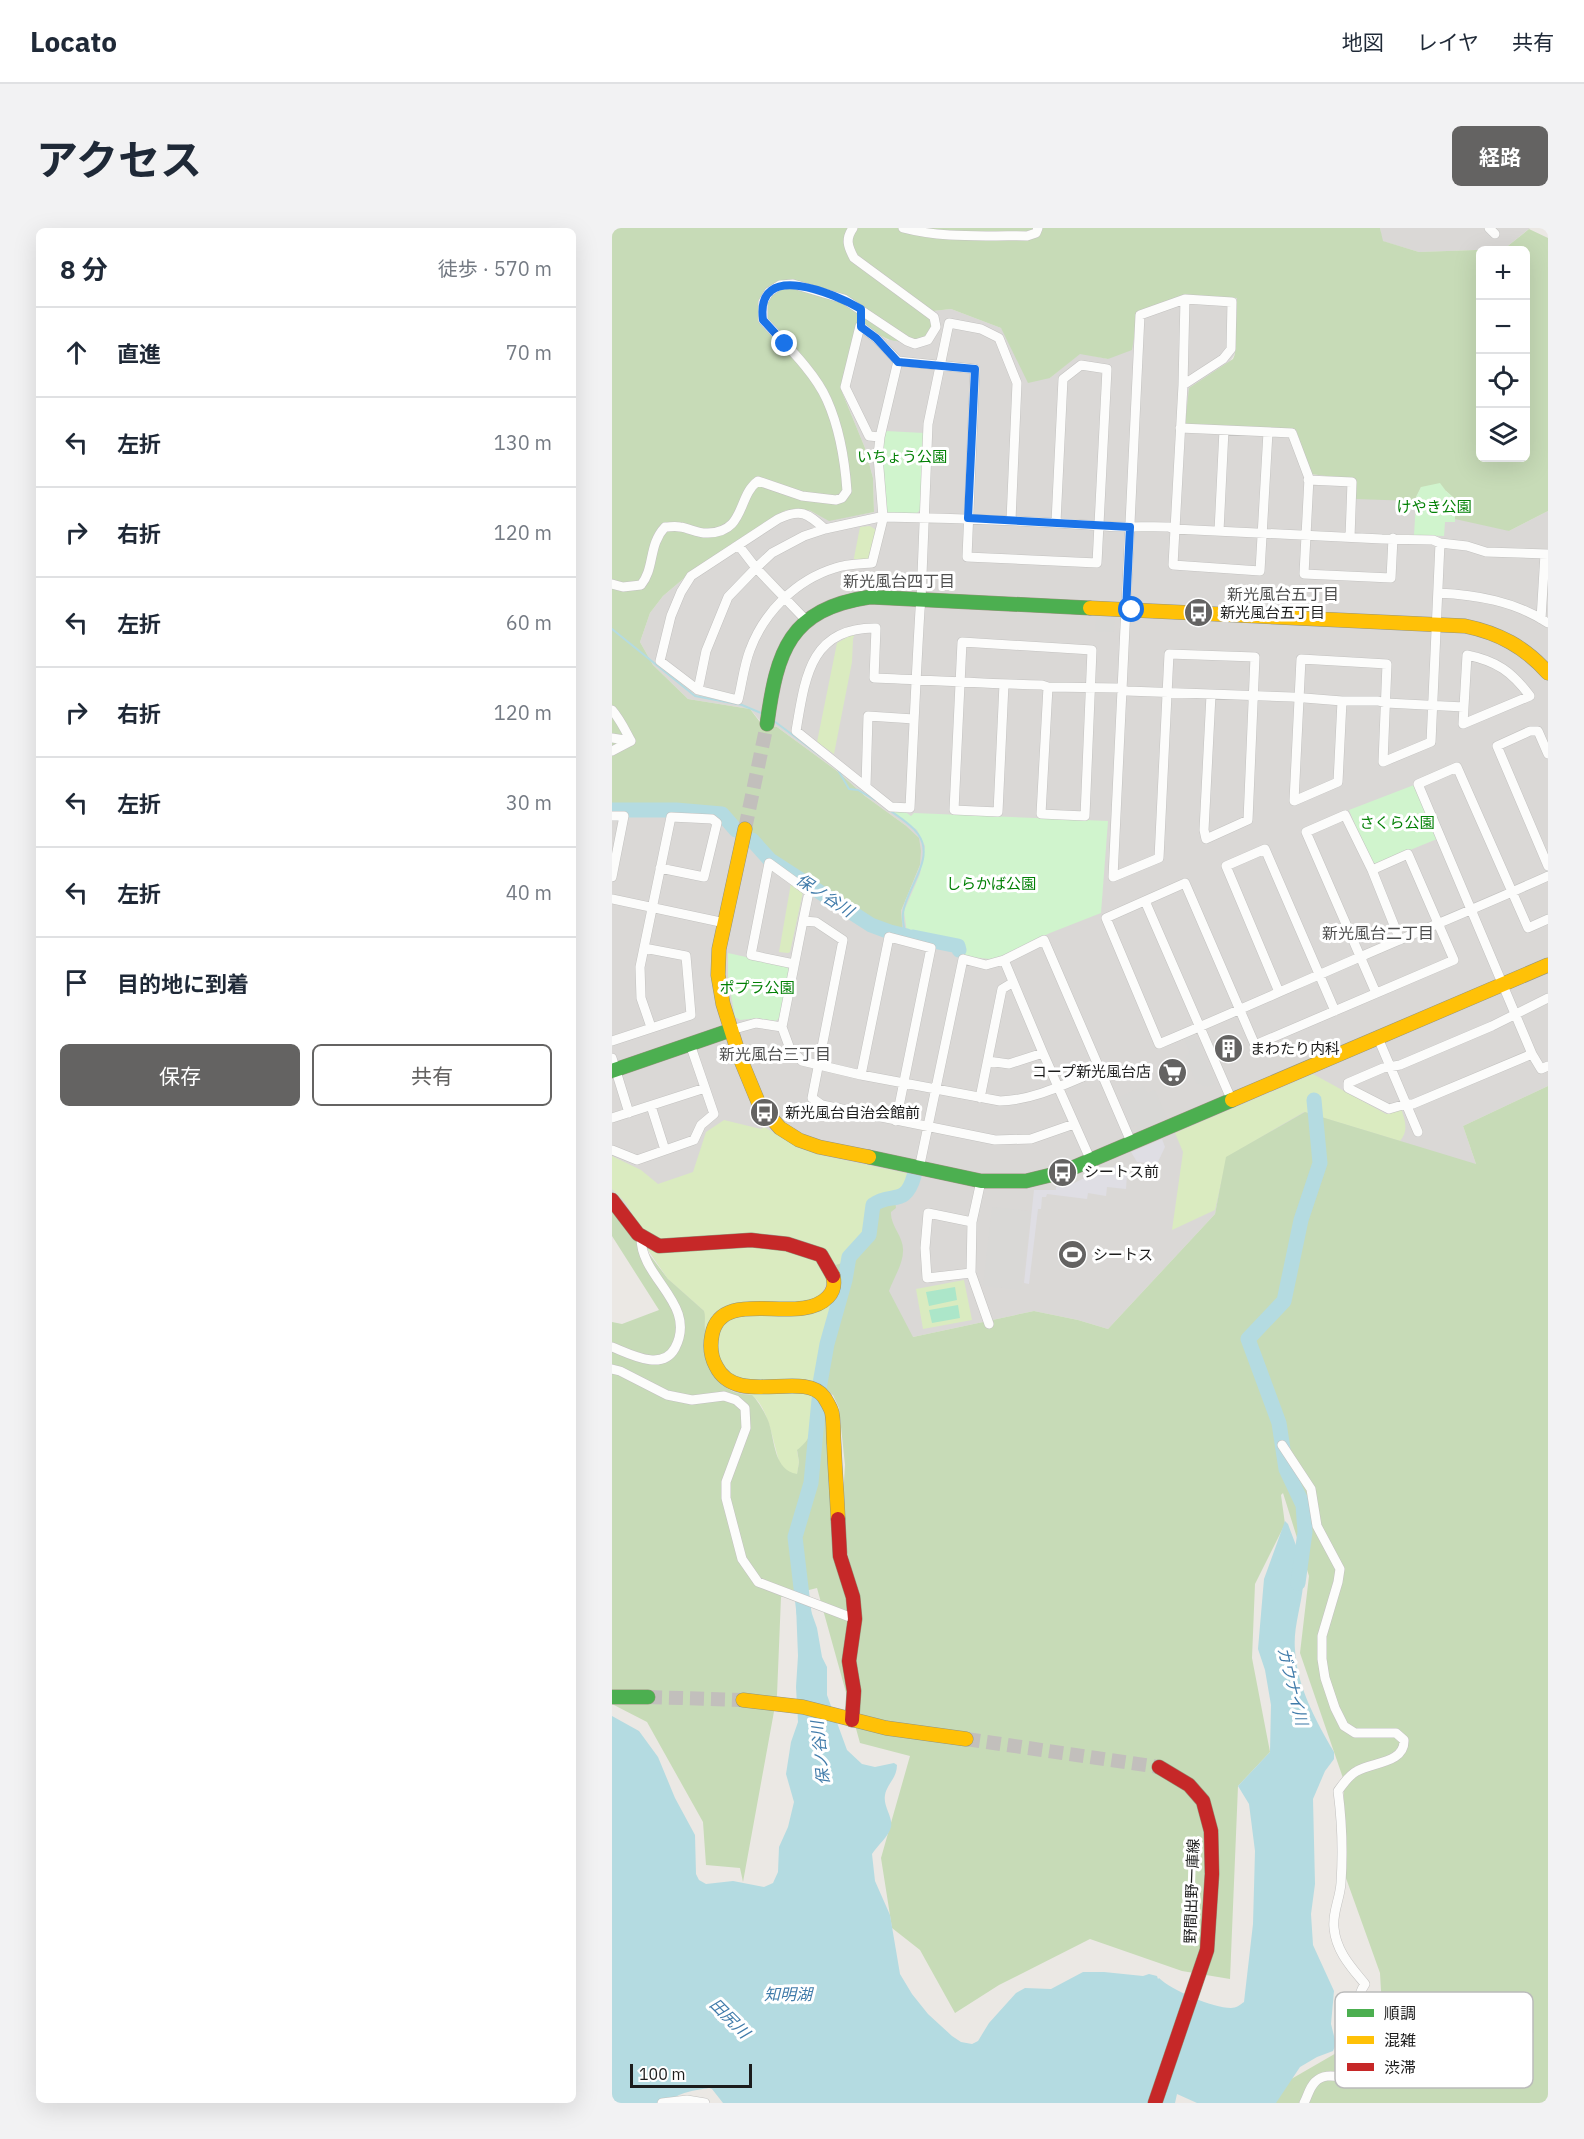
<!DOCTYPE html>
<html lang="ja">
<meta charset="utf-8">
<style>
body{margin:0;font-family:"IBM Plex Sans","Noto Sans JP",sans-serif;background:#f2f2f3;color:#1f2937}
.controls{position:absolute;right:18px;top:18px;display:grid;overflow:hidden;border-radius:9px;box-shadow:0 6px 24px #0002}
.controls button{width:54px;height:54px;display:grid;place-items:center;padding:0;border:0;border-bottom:2px solid #e0e1e3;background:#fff;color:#1f2937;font:30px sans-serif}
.scale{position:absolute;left:18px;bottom:15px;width:122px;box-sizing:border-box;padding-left:6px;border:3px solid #1c1c1c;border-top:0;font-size:16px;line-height:21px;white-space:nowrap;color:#1c1c1c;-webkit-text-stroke:4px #fff;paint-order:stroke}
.stop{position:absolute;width:18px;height:18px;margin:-14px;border:4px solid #1a73e8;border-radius:50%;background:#fff}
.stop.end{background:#1a73e8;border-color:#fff;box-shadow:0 2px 6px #0008}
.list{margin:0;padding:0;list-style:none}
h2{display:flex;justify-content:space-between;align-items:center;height:78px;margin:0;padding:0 24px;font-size:26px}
h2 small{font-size:20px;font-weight:400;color:#747a83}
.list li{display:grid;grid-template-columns:39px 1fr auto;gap:18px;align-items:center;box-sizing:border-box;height:90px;padding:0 24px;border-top:2px solid #e0e1e3}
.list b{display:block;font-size:22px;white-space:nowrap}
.list em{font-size:20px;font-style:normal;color:#747a83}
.actions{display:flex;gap:12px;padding:18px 24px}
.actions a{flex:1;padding:14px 0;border:2px solid #646362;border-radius:9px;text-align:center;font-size:21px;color:#646362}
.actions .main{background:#646362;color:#fff}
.icon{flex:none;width:33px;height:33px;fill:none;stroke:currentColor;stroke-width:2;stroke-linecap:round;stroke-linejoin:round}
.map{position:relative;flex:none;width:936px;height:1875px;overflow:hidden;border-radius:9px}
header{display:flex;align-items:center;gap:36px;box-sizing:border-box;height:84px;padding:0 30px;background:#fff;border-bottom:2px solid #e0e1e3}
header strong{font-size:28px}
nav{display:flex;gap:33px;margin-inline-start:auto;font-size:21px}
.intro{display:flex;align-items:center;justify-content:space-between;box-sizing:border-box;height:144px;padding:0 36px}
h1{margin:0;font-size:42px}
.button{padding:15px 27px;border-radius:9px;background:#646362;color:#fff;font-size:21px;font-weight:700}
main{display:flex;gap:36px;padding:0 36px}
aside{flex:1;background:#fff;border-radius:9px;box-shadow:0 6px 24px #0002}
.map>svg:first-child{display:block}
</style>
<header>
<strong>Locato</strong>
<nav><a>地図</a><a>レイヤ</a><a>共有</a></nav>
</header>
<div class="intro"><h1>アクセス</h1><a class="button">経路</a></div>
<main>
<aside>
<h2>8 分<small>徒歩 · 570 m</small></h2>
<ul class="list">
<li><svg class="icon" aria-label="ahead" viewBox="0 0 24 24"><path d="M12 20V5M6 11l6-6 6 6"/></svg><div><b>直進</b></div><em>70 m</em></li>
<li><svg class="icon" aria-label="left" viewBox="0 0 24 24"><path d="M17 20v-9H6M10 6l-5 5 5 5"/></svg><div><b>左折</b></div><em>130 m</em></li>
<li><svg class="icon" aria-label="right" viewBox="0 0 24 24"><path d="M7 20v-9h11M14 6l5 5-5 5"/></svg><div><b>右折</b></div><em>120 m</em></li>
<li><svg class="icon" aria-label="left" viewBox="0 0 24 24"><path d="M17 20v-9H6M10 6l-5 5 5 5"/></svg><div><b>左折</b></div><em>60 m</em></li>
<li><svg class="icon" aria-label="right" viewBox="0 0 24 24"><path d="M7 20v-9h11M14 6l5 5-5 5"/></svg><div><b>右折</b></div><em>120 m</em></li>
<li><svg class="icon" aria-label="left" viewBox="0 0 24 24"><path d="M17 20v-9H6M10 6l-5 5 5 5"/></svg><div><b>左折</b></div><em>30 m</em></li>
<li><svg class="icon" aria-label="left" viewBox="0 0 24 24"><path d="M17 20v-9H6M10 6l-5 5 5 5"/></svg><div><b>左折</b></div><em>40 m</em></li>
<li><svg class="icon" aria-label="arrive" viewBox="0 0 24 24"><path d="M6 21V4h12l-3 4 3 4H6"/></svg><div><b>目的地に到着</b></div></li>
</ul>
<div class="actions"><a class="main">保存</a><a>共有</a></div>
</aside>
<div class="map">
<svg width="936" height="1875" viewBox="0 0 936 1875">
<rect width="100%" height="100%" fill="#ebe8e4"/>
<!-- residential -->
<path fill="#dad8d6" d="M768,0H918L892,21L807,24L770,13Z
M573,67L626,70L623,126L573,196L684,202L699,246L744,252L743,270L809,259L897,303L936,283V858L851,898L864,936L615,929L603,986L496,1101L466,1092L422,1083L301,1109L221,1167L208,1172L128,1167L108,1156L97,1133L93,1103L36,1022L13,994L0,983V576H64L113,582L163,632L261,696L290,705L289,683L308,637L293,597L253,568L225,543L165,499L149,494L138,481L76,471L41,437L28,414L38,385L51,368L77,346L174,282H197L217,292L262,284L261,250L253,220L230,164L246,91L276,112L321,83L339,81L389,100L438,150L468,125L496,131L526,85Z"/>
<!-- religious -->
<path fill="#d9d8d6" d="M484,387L503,388L502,404L483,403Z
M581,806L584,814L586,813L604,856L595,859L584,855L573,828L578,825L572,810Z
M532,858L535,865L543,862L555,890L526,902L524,897L519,899L507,869Z
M380,979L419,983L409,1062L371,1058Z"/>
<!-- grass -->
<path fill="#daebc0" d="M258,298L264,302L257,334L241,335L248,299Z
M243,405L241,411L240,434L222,526L205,514L225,415Z
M179,655L191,664L178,724L176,725L167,724Z
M701,846L774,886L789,880C793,893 797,902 788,913L692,884L615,929L603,982L560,1002L571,924L563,905Z
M112,892L149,901L152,899L187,919L204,926L298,946C290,975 284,961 265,970L252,1019L245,1024L242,1031L224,1037C210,1014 181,1009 156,1006L52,1013L37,1009L18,989L21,987L13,974L0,961V928L29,942L46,956L81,944L94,904Z
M133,1017C152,1019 226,1021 214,1056C212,1063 206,1070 199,1072C173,1080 141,1070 117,1077C103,1081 98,1090 93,1103L92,1083L56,1051L36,1022L39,1020Z
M352,1052L360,1092L311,1101L304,1061Z
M220,1073L208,1127L212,1144L209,1156C180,1141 130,1169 110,1136C105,1128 104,1117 106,1109C108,1097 112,1094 122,1089Z
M108,1154L191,1163L208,1172C205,1192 201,1210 185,1223L187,1234L185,1247L175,1244L170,1240C161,1221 158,1175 137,1166C129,1162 119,1161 110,1157Z"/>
<!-- forest -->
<path fill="#c7dbb7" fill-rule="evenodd" d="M0,0H768L771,13L807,24L892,21L917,1L936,10V283L897,303L843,291V271L834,263L809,259L802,273L743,271L744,252L699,246L684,202L573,196L577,160L621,131L623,126L625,70L573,67L526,85L520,122L496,131L468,126L438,150L416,155L389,100L339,81L321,83L319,100L311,111C276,118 273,110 246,91L230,164L253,220L261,250L262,284L217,293L197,282H174L77,346L51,368L38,385L28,414L41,437L76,471L138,481L148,494L165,499L225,543L253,568L293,597L307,610L309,623L308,637L289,683L291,705L261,696L163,632L113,582L64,576H0ZM868,22H914V230H868Z
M936,858V1875H630L681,1850L771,1798L768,1745L730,1639L732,1553L688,1425L697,1348L671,1265L669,1267L673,1296L643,1356L640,1430L658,1524L626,1558L618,1751L570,1743L478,1711L387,1757L343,1785L308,1722L280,1700L269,1630L298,1528L248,1515L205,1360L169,1369L165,1467L131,1654L128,1640L94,1637L91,1594L35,1494L0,1476V1094L10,1096L47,1082L0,1008V983L13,994L56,1051L92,1083C94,1089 92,1095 93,1102C95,1134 102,1167 140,1167L143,1170C148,1177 154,1186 157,1195C163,1214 162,1242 185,1246L187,1234L185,1222C201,1210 205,1192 208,1172L215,1185L221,1240L218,1286L222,1319L243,1355L229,1301L233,1237L227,1180L221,1167L209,1156L212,1144L208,1127L227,1046L224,1037L242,1031L245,1024L252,1019L264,977L270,973L283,972L284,980L279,984C278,997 291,1008 291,1021C292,1035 281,1051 277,1063L301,1109L422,1083L466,1092L496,1101L603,986L614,929L693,884L864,936L851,898Z"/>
<!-- park -->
<path fill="#d0f4cd" d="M274,203L312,205L308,282L304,286L275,288L269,228Z
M828,255L834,263L843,271V294H833L832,308L802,307L804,274L802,273L809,259Z
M802,557L825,611L764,636L759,635L737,582Z
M280,583H292L299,588L302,585L496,593L489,685L438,705L390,728L378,731L350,728L347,717L295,706L292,683L308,646L313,618L305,602Z
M116,725L175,738L177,742L168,790L163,793L146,790L128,792L123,789L116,750Z"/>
<!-- pitch -->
<path fill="#ace6c9" d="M343,1059L345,1072L317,1078L314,1064Z
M346,1077L348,1090L320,1095L317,1082Z"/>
<!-- plaza -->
<path fill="#dfdee4" d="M550,911L553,919L545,936L525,934L519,924Z
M505,935H508L515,946L514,961L495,959L494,968L476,965L475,971L435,966L434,969H430L429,981H426L417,1056L412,1055L422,962H444V959L460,956L485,944L496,945Z"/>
<!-- water -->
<path fill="#b4dbe1" d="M673,1293L676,1296C683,1316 694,1337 691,1358C689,1379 681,1401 683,1422C685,1459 704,1493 722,1524V1531L713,1543L701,1571L703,1656L699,1686L701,1717L722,1763L719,1796L724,1816L721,1823L705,1829L688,1839L664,1875H585L565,1866L563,1875H111L100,1861L97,1860C84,1862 65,1864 57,1875H0V1488L27,1503L46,1529L63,1570L83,1607L84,1646L87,1652L94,1656L121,1653L152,1659L161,1655L166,1644L167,1619L176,1599L182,1574L174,1546L179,1514L186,1494L184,1459L186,1428L184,1377L190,1365L194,1369L205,1400L210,1429L215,1439V1467L235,1522L250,1536L263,1539L282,1535L285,1537C285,1550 275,1556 273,1567C271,1579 281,1588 279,1599C277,1608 265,1618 260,1626L263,1653L278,1687L288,1746L300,1766L316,1786L340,1808L349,1814L360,1816L366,1813L377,1795L404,1765L413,1760L439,1761L471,1744H492L531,1748L537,1746L545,1748L546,1751L547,1750C559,1762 601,1780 619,1780C624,1780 628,1777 632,1774L641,1696L643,1623L637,1576L626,1558L658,1524L659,1477L653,1442L646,1421L652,1351Z"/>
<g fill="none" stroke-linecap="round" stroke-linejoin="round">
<!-- stream -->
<path stroke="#b4dbe1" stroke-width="2" d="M0,401L83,468L130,477L149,485
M162,493L210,529
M226,542L237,561L246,562L263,572
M277,582C287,589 299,596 306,606C324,631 294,660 291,685C290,693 292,700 294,708"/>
<!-- river -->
<path stroke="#b4dbe1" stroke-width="15" d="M0,582H64L110,586L124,602
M140,612L158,632L259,697L278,704L295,708
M301,709L346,718L347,722
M207,1161L215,1116L233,1052L237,1029L257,1007L261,977C279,963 293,980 302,948
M686,1355L693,1304L691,1277L674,1241L667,1195L636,1111L672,1073L689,992L708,935L702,872
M192,1385L183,1309L199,1255L207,1172"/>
<!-- secondary-tunnel -->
<path stroke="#c2bfbc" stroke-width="14" stroke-dasharray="14 7" stroke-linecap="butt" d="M133,601L155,496
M36,1469L131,1472
M354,1511L547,1539"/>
<defs>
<path id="street" d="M291,0C333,11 373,7 415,8L424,5L426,0
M877,0L883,6
M286,133L268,209L257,208L233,159L248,98L264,110L286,133L363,141L355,329L485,335L495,141L469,137L451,151L444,294
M571,157L573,71
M568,200L680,205L697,250L692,346L779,350L781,310
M268,209L266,228L271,289V291L260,335C248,336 234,336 223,340C184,352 152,384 138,422C132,437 130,456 126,472L86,462L94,423L116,369L144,340L160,325L192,308L213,301L268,289H271C345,290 419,293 493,298C514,300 536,298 557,299L562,301L770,311L821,312L828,315L819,514L771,534L775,436L689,431L682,573L726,554L730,473
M696,252L740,254L738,309
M399,292L405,155L387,110L369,101L337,95L316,196L309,372L308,382C304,448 301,514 298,580L279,579L184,503C193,450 198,399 264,400L262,450C318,452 374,456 430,457L436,459L506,460L515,463L680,469L730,473H766L774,475L852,479
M607,303L612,202
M828,315L855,318L874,324L936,326
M127,318L144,340L191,389L196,391
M0,356L11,359L29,357C43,340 36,317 53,299C58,299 63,298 68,299C77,300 87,306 96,305C134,304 125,268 146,253L190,268L224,272L230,270L235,263C233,234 227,199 215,172C203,144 172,115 151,92V74L157,64L168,57L181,56L232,71L295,113L303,116L316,112L324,99L322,89L242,30C236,19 233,11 241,0
M826,365C865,367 902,373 936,395
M929,391L933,326
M855,427C885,433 900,444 918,468L851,496Z
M392,456L386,584L342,582L350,414L480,422L473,588L429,586L436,459
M86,462L48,433L59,388L69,364L79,348L166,291C189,280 195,285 213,301
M599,467L592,602L594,611L636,592L643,429L557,426L547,630L501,649L528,87L573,71L620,74L619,121L611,131L571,157L561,337L648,343L656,204
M0,482C8,491 13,502 19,513
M0,510L19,513
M0,523L19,513
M936,526L926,503H918L885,518L936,638
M254,558L256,488L302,491
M0,588H12L0,649
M760,642L733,587L694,604L764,765
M0,671L113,695
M533,673L620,873
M936,691L916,700L845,539L806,556L920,826L929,841L936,838
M788,712L760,642L796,626L842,732L643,817L573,655L494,690L547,816C614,788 681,758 748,729C810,702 874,676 936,648
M182,736L139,727L157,635L197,664L191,693
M667,764L614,638L653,621L723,783
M39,799L29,770L28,739L59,589L100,591L105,595L92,649L48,640
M170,799L178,821L190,833L249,847L388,873C423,872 455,855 487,842
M119,802L144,795L170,799L191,693L204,694L231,712L200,870L210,877L383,912L419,911L462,896
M766,810L806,904
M0,813L79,787L74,728L32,720
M920,826L801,876H794L777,881L736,860V855L771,840L788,837L880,798L936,770
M0,830L17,885
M376,833L397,836L431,825
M249,847L277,709L319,720L284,893
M368,870L390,761L400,755
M39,878L53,922
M0,890L93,860
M0,922L25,932L82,912L89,897L102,886L78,816
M479,933L431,825L392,732L432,712L520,916
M307,941L351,731L374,737L392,732
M369,953L360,994L359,1045L377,1096
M359,1045L315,1050L313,1020L316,985L360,994
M0,1119C18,1126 50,1144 63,1120C86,1076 29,1051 29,1010
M0,1141L8,1143L55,1167L80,1172L112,1168L124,1172L133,1180L134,1200L114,1254V1270L130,1331L146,1354L243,1391
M670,1217L699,1261L705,1298L728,1341L726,1354L710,1408V1431L713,1450L723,1480L732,1498L743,1505H784L792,1512C793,1535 761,1534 745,1543C737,1547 731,1556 726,1563C730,1593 731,1625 729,1655C728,1671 720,1685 722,1700C724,1723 739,1739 753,1756C739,1777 750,1794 763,1813C754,1875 723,1834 703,1854C697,1860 696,1868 692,1875
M50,1875L75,1872L93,1875"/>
<path id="fast" d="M155,496C165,423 177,381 258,369L478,380
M0,843L119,802
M257,929L369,953H414L451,944L620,872
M0,1469H36"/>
<path id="slow" d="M478,380L853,398C887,405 913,419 936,445
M133,601L107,721L106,747L111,776L128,830L147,876L168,900L187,912L207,919L257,929
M620,872L936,737
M221,1048C223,1057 222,1063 216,1069C188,1099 109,1057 100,1107C98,1117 99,1129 104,1138C124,1180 192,1141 212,1169C215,1174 219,1180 220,1185C222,1196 221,1207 222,1217C223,1242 225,1266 226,1291
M131,1472L191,1479L274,1500L354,1511"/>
<path id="jam" d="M0,972L26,1006L47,1018L139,1012L175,1016L209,1027L221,1048
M226,1291L228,1328L241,1369L243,1391L237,1433L242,1463L240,1492
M543,1875L595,1722L600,1646L599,1603L591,1573L577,1557L547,1539"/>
</defs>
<!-- street casing -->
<use href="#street" stroke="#c3c2c0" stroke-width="10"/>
<!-- fast casing -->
<use href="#fast" stroke="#95947c" stroke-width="15"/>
<!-- slow casing -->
<use href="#slow" stroke="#95947c" stroke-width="15"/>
<!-- jam casing -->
<use href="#jam" stroke="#95947c" stroke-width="15"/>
<!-- street -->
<use href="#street" stroke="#fcfcfb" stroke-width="9"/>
<!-- fast -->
<use href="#fast" stroke="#4caf50" stroke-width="14"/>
<!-- slow -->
<use href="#slow" stroke="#ffc107" stroke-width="14"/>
<!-- jam -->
<use href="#jam" stroke="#c62828" stroke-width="14"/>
</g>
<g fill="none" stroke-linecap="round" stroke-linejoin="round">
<!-- route -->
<path stroke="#1a73e8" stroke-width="8" d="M173,116L151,92C143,31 223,66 249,81V99L264,110L286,134L363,141L356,290L518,299L514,382H520"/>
</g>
<!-- icons -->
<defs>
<symbol id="bus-disc" viewBox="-11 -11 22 22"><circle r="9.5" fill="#646362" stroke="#fff"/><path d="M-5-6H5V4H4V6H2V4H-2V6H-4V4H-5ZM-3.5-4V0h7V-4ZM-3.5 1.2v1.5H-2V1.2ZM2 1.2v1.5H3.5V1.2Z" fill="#fff"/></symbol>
<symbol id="building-disc" viewBox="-11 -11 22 22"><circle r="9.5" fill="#646362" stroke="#fff"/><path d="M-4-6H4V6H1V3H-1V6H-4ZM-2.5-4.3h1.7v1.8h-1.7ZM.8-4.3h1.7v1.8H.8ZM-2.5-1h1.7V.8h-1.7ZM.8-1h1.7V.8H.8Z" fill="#fff"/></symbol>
<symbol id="supermarket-disc" viewBox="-11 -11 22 22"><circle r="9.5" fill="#646362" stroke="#fff"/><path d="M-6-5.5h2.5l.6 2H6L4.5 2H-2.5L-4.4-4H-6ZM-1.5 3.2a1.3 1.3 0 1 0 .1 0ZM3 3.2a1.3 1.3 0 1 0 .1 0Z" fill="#fff"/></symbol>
<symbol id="stadium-disc" viewBox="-11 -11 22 22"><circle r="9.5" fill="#646362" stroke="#fff"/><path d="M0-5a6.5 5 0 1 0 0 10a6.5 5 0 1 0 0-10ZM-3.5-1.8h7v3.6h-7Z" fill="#fff"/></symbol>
</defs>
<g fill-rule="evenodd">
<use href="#bus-disc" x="570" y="368" width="33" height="33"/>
<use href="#building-disc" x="600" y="804" width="33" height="33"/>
<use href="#supermarket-disc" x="544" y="828" width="33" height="33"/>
<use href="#bus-disc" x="136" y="868" width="33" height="33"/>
<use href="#bus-disc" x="434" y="928" width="33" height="33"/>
<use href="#stadium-disc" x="444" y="1010" width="33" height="33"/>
</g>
<g text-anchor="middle" stroke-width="6" stroke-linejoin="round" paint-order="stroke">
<!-- park labels -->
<g font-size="15" fill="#038106" stroke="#fff">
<text x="290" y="234">いちょう公園</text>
<text x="822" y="284">けやき公園</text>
<text x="785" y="600">さくら公園</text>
<text x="379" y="661">しらかば公園</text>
<text x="145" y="765">ポプラ公園</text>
</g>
<!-- poi labels -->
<g font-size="15" fill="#1c1c1c" stroke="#fff" text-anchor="start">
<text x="608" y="390">新光風台五丁目</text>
<text x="638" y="826">まわたり内科</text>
<text x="539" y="849" text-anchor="end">コープ新光風台店</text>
<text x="173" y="890">新光風台自治会館前</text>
<text x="472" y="949">シートス前</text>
<text x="481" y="1032">シートス</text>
</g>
<!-- street labels -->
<g font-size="15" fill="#1c1c1c" stroke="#fff">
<text transform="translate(580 1663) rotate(-88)" y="5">野間出野一庫線</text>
</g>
<!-- neighbourhood labels -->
<g font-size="16" fill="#4f4f4f" stroke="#fff">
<text x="287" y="359">新光風台四丁目</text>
<text x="671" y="372">新光風台五丁目</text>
<text x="766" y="711">新光風台二丁目</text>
<text x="163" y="832">新光風台三丁目</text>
</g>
<!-- water labels -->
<g font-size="16" font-style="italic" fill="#407baa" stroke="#fff">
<text transform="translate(213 667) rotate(33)" y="6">保ノ谷川</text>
<text transform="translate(681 1458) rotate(76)" y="6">ガウナイ川</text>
<text transform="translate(208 1525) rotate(-96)" y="6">保ノ谷川</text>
<text x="176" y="1772">知明湖</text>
<text transform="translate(118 1790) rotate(45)" y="6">田尻川</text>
</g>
</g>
<!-- legend -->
<rect x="723" y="1764" width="198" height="96" rx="9" fill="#fff" stroke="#bbb" stroke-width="1.5"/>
<rect x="735" y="1781" width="27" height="8" fill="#4caf50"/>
<rect x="735" y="1808" width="27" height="8" fill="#ffc107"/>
<rect x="735" y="1835" width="27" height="8" fill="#c62828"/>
<g font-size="16" fill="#1c1c1c">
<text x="772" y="1791">順調</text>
<text x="772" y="1818">混雑</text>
<text x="772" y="1845">渋滞</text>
</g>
</svg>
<div class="controls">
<button>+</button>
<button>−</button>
<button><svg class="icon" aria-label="locate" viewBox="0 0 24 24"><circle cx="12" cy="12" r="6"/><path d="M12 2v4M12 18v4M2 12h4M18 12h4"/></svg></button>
<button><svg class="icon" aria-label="layers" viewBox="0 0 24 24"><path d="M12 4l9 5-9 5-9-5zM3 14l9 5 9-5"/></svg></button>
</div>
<div class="scale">100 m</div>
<div class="stop" style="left:520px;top:382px"></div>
<div class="stop end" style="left:173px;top:116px"></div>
</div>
</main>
